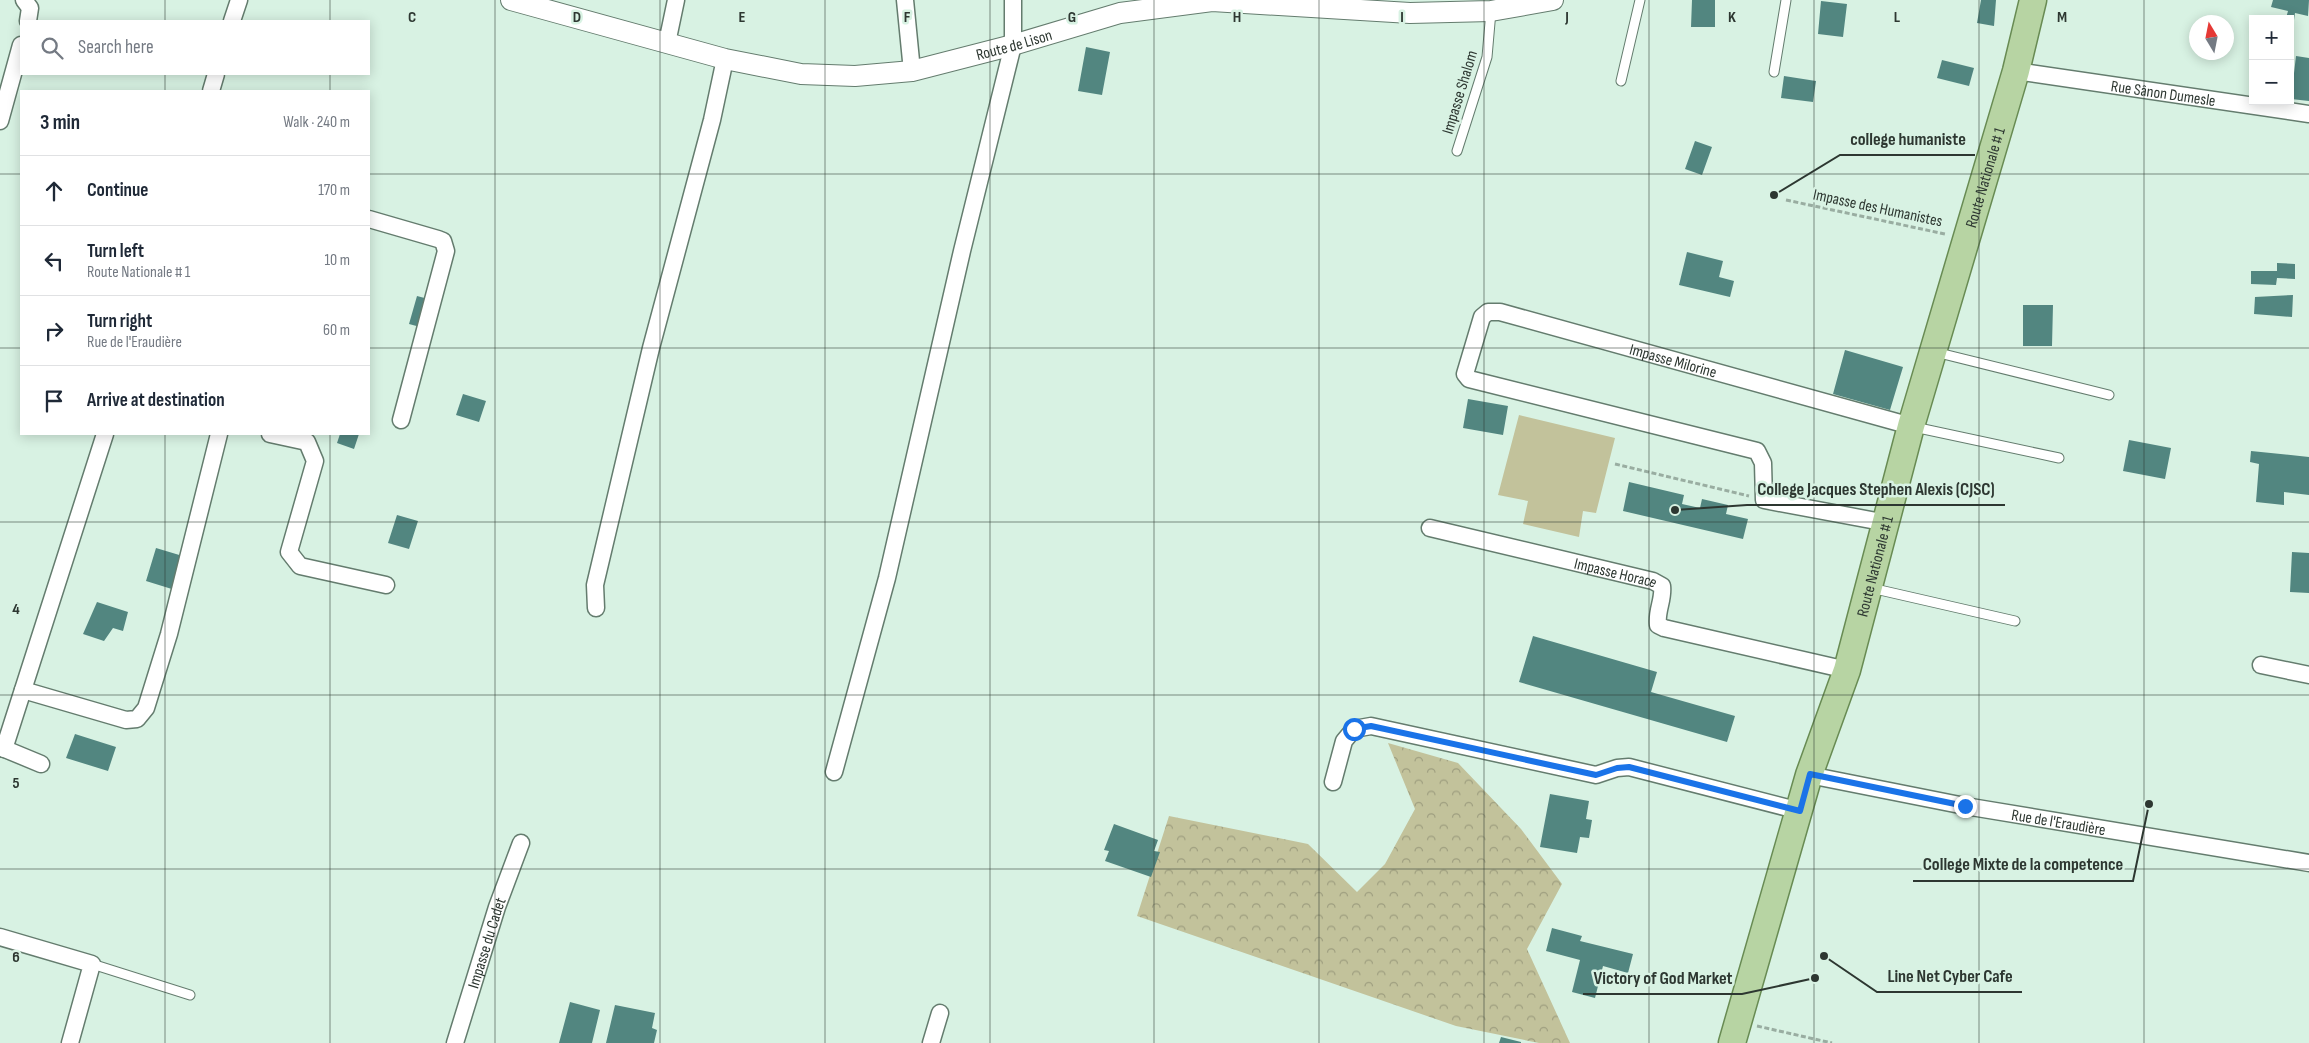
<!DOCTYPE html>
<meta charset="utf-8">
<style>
body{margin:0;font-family:"Sofia Sans Condensed",sans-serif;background:#f6f6f7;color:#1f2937}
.controls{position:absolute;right:15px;top:15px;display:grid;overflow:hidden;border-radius:0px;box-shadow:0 2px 12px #0003}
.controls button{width:45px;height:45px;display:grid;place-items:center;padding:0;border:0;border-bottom:1px solid #e0e1e3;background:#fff;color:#1f2937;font:25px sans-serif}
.compass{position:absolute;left:2189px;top:15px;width:45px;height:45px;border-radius:50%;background:#fff;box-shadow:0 2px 12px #0003;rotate:350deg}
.stop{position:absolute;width:15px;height:15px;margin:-11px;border:4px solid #1a73e8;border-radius:50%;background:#fff}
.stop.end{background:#1a73e8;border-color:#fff;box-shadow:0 1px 5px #0008}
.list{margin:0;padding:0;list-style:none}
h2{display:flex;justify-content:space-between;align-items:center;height:65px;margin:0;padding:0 20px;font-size:21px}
h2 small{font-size:16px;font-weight:400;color:#747a83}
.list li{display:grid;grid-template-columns:32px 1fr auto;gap:15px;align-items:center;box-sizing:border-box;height:70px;padding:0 20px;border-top:1px solid #e0e1e3}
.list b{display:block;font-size:19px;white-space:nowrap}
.list p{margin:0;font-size:16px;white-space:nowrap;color:#747a83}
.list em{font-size:16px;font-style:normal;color:#747a83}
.icon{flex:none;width:28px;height:28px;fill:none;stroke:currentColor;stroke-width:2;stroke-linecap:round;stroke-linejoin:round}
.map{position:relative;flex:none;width:2309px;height:1043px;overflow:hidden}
.search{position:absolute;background:#fff;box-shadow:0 2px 12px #0003;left:20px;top:20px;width:350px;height:55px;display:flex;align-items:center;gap:12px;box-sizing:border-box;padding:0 18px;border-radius:0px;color:#747a83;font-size:19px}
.panel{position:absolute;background:#fff;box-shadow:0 2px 12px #0003;left:20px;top:90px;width:350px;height:345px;border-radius:0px}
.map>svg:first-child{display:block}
</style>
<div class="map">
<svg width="2309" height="1043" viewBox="0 0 2309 1043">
<defs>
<pattern id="forest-crowns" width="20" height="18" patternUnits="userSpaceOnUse" patternTransform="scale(1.25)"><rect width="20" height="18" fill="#c2c29b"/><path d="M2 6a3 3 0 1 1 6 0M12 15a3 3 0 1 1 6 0" fill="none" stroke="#9e9e7f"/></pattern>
</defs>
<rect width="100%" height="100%" fill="#d8f2e3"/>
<!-- grass -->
<path fill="#c2c29b" d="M1519,415L1615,438L1596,513L1583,511L1579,537L1523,524L1528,501L1498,495Z"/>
<!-- forest -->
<path fill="url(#forest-crowns)" d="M1388,743L1458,763L1521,829L1562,884L1527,949L1570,1043H1539L1456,1026L1137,916L1169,816L1308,844L1357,892L1385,864L1415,809Z"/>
<!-- building -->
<path fill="#528680" d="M1692,0H1715V27H1691Z
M1981,0H1996L1994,26L1977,23Z
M2273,0H2309L2308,16L2295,13L2294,20L2286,18L2288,11L2271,7Z
M1821,1L1847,4L1843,37L1818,34Z
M1086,47L1110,52L1102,95L1078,91Z
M2296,56L2309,58V101L2291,99Z
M1942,60L1974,68L1969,86L1937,78Z
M1784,76L1816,81L1813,102L1781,98Z
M1695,141L1712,147L1702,175L1685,169Z
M1687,252L1723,261L1719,277L1734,281L1730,297L1679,285Z
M2277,263L2295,264V279L2277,278L2276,285L2251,284V271H2277Z
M2293,295L2292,317L2254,314L2255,297Z
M417,296L432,300L424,328L409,324Z
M2023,305H2053L2052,346H2023Z
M1845,350L1903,367L1890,410L1833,394Z
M463,394L486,401L479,422L456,415Z
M1468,399L1508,406L1503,435L1463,428Z
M340,434H359L354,449L337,443Z
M2129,440L2171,448L2165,479L2123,471Z
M2251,451L2309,457V495L2284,492V505L2256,502L2259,464L2250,462Z
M1629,482L1684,495L1682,504L1700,508L1702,499L1728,505L1726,514L1748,519L1743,539L1623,511Z
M397,515L418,521L409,549L388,543Z
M156,548L186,557L175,590L146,581Z
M2292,552L2309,553V593L2290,592Z
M97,602L128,612L123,631L113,628L104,641L83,634Z
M1533,636L1657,672L1651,692L1735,716L1727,742L1519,682Z
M75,734L116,747L108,771L66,758Z
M1550,794L1589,801L1586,819L1592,820L1589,838L1580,837L1577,853L1540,847Z
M1114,824L1158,840L1154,851L1160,852L1151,877L1105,861L1109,851L1104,850Z
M1552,928L1582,936L1580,941L1633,954L1628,973L1603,966L1595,998L1572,992L1580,960L1546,951Z
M570,1002L600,1010L592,1043H559Z
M615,1005L655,1013L652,1028L657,1030L654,1043H606Z
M1501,1037L1521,1042V1043H1499Z"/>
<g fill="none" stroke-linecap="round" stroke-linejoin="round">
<defs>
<path id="service" d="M1774,72L1786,0
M1621,81L1640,0
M1457,151L1487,57L1491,11
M1935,352L2109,395
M1914,427L2059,458
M1871,588L2015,621
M92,964L190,995"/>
<g id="minor">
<path d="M24,0L30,8L28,21"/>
<path d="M905,0L912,71"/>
<path d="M232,21L239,0"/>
<path d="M667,43L676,0"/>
<path id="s1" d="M2016,71L2309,114"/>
<path d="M211,91L216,74"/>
<path d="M0,121L21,45"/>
<path d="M369,219L438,239L443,241L446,251L401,420"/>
<path d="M270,434L307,442L315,461L289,552L300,566L386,585"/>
<path id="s2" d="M1887,523L1764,500L1763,463L1757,451L1469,379L1465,374L1482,317L1488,312H1500L1911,426"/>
<path id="s3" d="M1430,528L1653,581L1662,586C1664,599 1656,611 1658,625L1664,628L1847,670"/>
<path d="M596,608L595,585L651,348L712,120L725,59"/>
<path d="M2261,665L2309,675"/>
<path d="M23,690L126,720L137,719L146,708L169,634L219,434"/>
<path d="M0,747L41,764"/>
<path d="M4,749L105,434"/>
<path d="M834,772L887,578L962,251L1013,45V0"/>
<path id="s4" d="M1809,775L1965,806L2309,863"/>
<path d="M1333,782L1344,741L1354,729L1371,726L1596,775L1617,768L1629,767L1800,811"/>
<path d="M0,937L92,964L70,1043"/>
<path id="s5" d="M455,1043L497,907L521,843"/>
<path d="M931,1043L940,1013"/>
</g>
<g id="tertiary">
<path id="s6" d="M511,0L725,59L801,74L855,76L912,71L1013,45L1120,13L1212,1L1410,13L1491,11L1553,0"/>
</g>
<g id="primary">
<path id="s7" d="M1732,1043L1809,775L1847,670L1911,426L2016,71L2033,0"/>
</g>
</defs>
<!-- service casing -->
<use href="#service" stroke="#647c6e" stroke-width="11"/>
<!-- minor casing -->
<use href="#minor" stroke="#647c6e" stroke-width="19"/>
<!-- tertiary casing -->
<use href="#tertiary" stroke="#647c6e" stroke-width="22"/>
<!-- primary casing -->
<use href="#primary" stroke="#688b53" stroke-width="29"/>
<!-- path -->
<path stroke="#99ada1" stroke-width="3" stroke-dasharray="5 2.5" stroke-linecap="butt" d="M1786,200L1945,234
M1615,464L1749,496
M1757,1026L1832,1043"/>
<!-- service -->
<use href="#service" stroke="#fff" stroke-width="9"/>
<!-- minor -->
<use href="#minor" stroke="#fff" stroke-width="16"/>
<!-- tertiary -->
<use href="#tertiary" stroke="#fff" stroke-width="20"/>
<!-- primary -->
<use href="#primary" stroke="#b7d4a3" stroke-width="26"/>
</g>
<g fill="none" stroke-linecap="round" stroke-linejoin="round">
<!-- route -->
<path stroke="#1a73e8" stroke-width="6" d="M1354,729L1371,726L1596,775L1617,768L1629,767L1800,811L1810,774L1965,806"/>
</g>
<!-- grid -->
<path fill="none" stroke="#2d3731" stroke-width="1" stroke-opacity="0.55" d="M165,0V21M330,0V21M495,0V1043M660,0V1043M825,0V1043M990,0V1043M1154,0V1043M1319,0V1043M1484,0V1043M1649,0V1043M1814,0V1043M1979,0V1043M2144,0V1043M165,74V91M330,74V91M0,174H21M369,174H2309M0,348H21M369,348H2309M165,434V1043M330,434V1043M0,522H2309M0,695H2309M0,869H2309"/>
<g text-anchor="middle" stroke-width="5" stroke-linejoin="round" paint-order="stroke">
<!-- street labels -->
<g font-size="16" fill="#2d3731" stroke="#d8f2e3">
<text dy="6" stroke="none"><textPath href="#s6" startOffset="516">Route de Lison</textPath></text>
<text transform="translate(1459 92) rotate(-73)" y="6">Impasse Shalom</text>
<text dy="6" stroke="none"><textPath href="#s1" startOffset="149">Rue Sânon Dumesle</textPath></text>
<text dy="6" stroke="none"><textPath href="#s7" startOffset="902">Route Nationale # 1</textPath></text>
<text transform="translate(1878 207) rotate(12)" y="6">Impasse des Humanistes</text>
<text dy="6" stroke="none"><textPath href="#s2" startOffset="738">Impasse Milorine</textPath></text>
<text dy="6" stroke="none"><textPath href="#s7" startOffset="498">Route Nationale # 1</textPath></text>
<text dy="6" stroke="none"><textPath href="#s3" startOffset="191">Impasse Horace</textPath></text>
<text dy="6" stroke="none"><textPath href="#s4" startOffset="254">Rue de l'Eraudière</textPath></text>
<text dy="6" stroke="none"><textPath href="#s5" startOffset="105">Impasse du Cadet</textPath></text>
</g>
</g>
<g font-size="16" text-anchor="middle" font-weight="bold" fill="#2d3731" stroke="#d8f2e3" stroke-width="5" stroke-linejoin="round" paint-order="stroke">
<text x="412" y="22">C</text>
<text x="577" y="22">D</text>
<text x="742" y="22">E</text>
<text x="907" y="22">F</text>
<text x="1072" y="22">G</text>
<text x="1237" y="22">H</text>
<text x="1402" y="22">I</text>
<text x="1567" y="22">J</text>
<text x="1732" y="22">K</text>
<text x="1897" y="22">L</text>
<text x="2062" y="22">M</text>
<text x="16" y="614">4</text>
<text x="16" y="788">5</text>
<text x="16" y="962">6</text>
</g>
<!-- callouts -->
<path fill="none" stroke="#2d3731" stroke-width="2" d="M1774 195L1840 155H1975M1675 510L1747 505H2005M2149 804L2133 881H1913M1824 956L1877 992H2022M1815 978L1742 994H1583"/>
<g fill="#2d3731" stroke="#d8f2e3" stroke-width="2">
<circle cx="1774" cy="195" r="5"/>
<circle cx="1675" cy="510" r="5"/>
<circle cx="2149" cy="804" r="5"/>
<circle cx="1824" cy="956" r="5"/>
<circle cx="1815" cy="978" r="5"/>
</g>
<g font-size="18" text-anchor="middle" font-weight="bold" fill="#2d3731" stroke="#d8f2e3" stroke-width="5" stroke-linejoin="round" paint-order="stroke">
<text x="1908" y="145">college humaniste</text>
<text x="1876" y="495">College Jacques Stephen Alexis (CJSC)</text>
<text x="2023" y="870">College Mixte de la competence</text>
<text x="1950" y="982">Line Net Cyber Cafe</text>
<text x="1663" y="984">Victory of God Market</text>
</g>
</svg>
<div class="controls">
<button>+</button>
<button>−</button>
</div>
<svg class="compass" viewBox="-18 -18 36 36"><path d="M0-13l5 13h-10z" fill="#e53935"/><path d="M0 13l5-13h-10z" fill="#747a83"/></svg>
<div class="stop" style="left:1354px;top:729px"></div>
<div class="stop end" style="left:1965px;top:806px"></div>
<div class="search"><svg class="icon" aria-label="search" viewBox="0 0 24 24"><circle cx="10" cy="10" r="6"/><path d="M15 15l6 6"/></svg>Search here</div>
<section class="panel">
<h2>3 min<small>Walk · 240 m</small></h2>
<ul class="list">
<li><svg class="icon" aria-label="ahead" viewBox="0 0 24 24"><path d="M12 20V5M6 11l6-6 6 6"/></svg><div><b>Continue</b></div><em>170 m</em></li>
<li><svg class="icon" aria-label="left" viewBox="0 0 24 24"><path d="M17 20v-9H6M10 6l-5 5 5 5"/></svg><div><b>Turn left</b><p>Route Nationale # 1</p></div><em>10 m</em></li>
<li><svg class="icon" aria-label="right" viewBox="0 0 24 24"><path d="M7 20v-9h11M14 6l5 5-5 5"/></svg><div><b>Turn right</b><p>Rue de l'Eraudière</p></div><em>60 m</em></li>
<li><svg class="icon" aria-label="arrive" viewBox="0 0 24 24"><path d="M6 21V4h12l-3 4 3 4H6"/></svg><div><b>Arrive at destination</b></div></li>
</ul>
</section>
</div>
